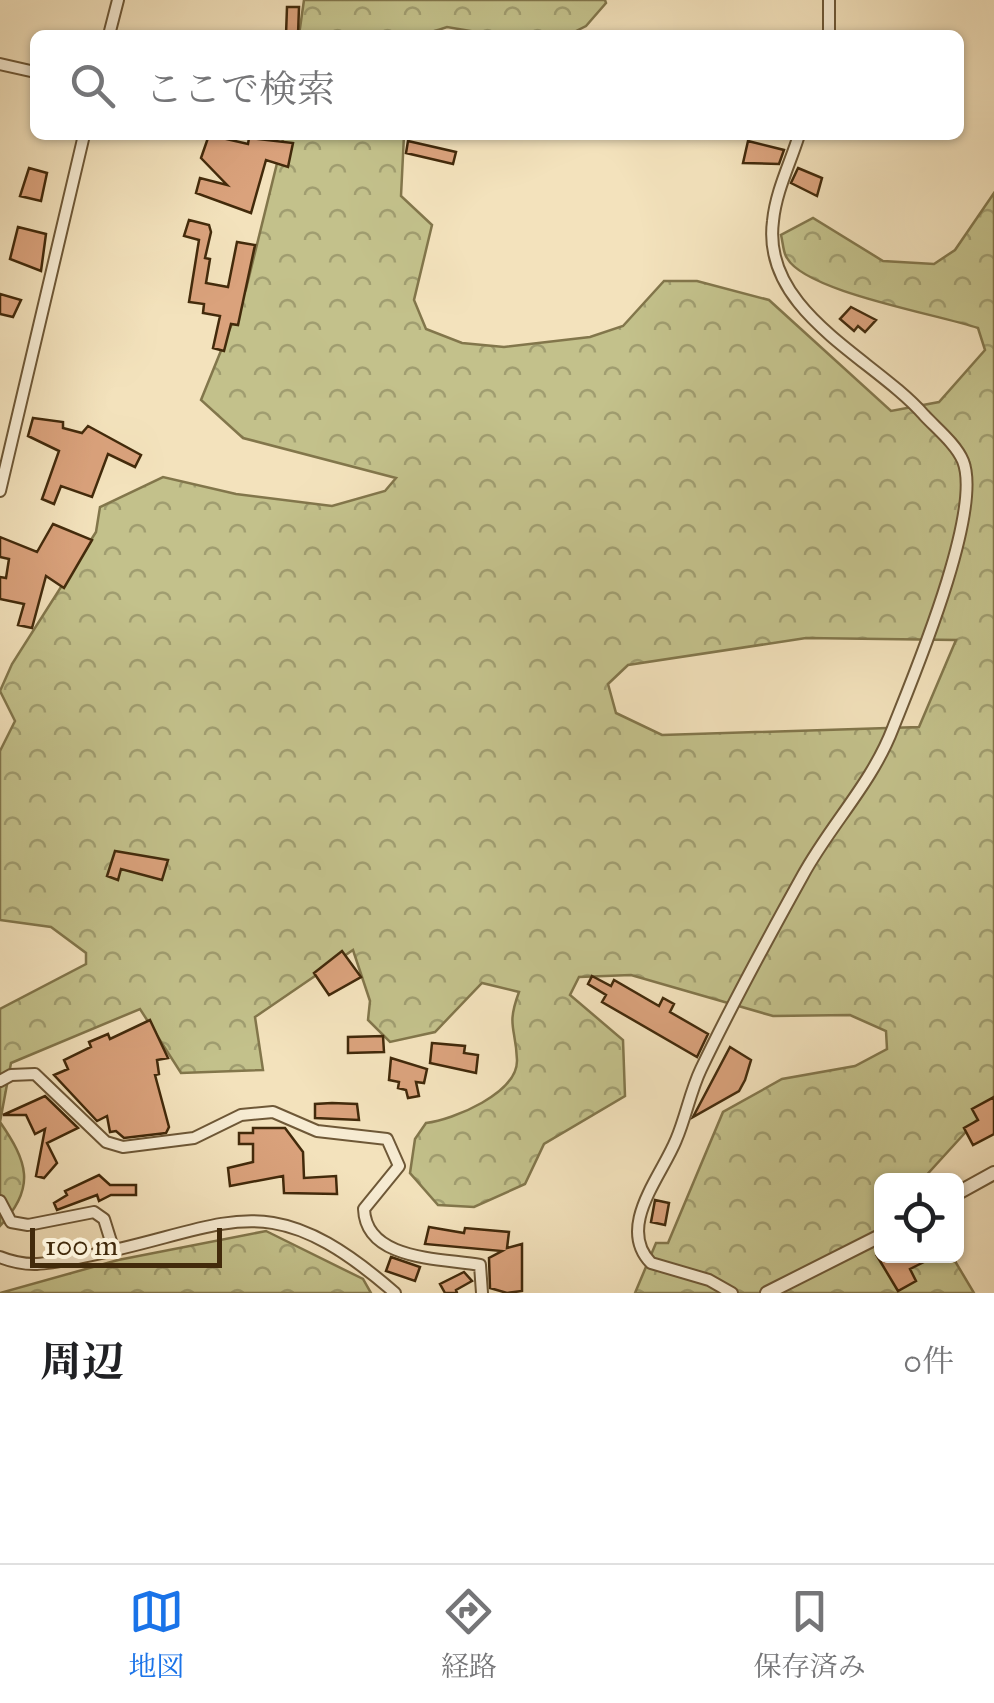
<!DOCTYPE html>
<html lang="ja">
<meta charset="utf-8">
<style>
body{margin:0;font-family:"IM FELL Great Primer","Noto Serif JP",serif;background:#f6f6f6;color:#202124}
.controls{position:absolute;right:30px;bottom:30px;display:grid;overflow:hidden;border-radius:15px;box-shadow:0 2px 8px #0004}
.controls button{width:90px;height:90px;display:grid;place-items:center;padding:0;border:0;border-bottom:2px solid #e0e0e0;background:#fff;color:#202124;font:50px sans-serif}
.scale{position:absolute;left:30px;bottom:25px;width:192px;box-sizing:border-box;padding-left:10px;border:5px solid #422a0b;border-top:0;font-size:28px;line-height:35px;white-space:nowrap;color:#422a0b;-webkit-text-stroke:8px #f7ecd3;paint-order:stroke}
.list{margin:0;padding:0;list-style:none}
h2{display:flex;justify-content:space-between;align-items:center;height:130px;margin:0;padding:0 40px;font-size:42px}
h2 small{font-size:32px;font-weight:400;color:#757577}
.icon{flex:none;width:55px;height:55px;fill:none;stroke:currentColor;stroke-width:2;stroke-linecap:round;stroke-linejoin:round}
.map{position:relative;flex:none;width:994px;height:1293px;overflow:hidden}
.search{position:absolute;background:#fff;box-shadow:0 2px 8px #0004;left:30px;right:30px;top:30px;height:110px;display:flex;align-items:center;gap:25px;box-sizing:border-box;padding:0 35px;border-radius:15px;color:#757577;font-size:38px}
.sheet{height:270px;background:#fff}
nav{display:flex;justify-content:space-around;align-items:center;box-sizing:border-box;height:140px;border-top:2px solid #e0e0e0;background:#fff;font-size:28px;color:#757577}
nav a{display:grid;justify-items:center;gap:5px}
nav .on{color:#1a73e8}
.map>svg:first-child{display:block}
</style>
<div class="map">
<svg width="994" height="1293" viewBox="0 0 994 1293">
<defs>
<pattern id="forest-crowns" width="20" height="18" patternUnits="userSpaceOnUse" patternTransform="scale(2.5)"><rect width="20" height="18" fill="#c3c18b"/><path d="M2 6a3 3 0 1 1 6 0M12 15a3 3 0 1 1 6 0" fill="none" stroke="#a09d70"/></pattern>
</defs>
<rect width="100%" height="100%" fill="#f3e2bc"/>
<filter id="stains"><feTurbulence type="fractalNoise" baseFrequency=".002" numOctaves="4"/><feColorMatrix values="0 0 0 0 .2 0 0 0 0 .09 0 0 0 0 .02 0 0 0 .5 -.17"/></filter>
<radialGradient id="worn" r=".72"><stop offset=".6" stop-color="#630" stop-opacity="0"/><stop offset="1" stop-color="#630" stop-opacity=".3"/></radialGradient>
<!-- forest -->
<path fill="url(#forest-crowns)" stroke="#82764b" stroke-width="2.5" fill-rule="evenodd" d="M304,0H605L606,3L586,26L568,35H494L447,27L423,35H299Z
M284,135H404L401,196L432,225L414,300L426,329L462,343L504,347L590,337L623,326L664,281H697L769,300L891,411L939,402L985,350L978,328C937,314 806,292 787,258C783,253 783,242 781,235L813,218L883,261L934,264L955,250L994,193V1101L922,1180H882V1256H952L974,1293H635L656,1243H668L723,1112L782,1079L855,1066L887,1049L886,1031L850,1015L773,1016L631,975L579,977L570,995L623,1040L625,1096L544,1144L525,1184L474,1207L438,1205L410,1173L415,1139L426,1123C453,1120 518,1093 517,1060C516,1027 506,1027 519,992L482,983L435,1032L390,1042L368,1020L370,1001L353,950L255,1017L263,1070L181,1073L140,1009L11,1063L0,1122C27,1161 37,1187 0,1226V1009L86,964V953L51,927L0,920V751L15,721L0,691L12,664L96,532L100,507L163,477L236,494L332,506L385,491L396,478L243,438L201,400L246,289ZM806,638L956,640L919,727L662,735L616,713L608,684L628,665Z
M266,1231L363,1279L371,1293H0L118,1260Z"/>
<!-- building -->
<path fill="#daa27c" stroke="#422a0b" stroke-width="2.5" d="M287,7H299L298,35H286Z
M209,135L248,144L249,138L293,143L288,167L266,160L251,213L196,193L200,178L227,185L201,158Z
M408,141L456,152L453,164L406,153Z
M748,141L784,150L779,164L743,163Z
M29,168L47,173L41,201L20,196Z
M798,168L822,178L817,196L791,183Z
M189,220L209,225L211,232L205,258L210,259L206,283L228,287L237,242L255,245L238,325L231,324L224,351L213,348L220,316L203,313L204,304L189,302L199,240L184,236Z
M18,227L46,234L41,271L10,259Z
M0,294L21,300L13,317L0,314Z
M851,307L876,320L865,332L858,326L854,331L840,319Z
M33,418L63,422V428L82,433L88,426L141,455L135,467L108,454L92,497L61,486L54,504L42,499L59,451L28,436Z
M53,524L92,540L64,588L46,576L32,628L18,625L24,604L0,599V577L6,578L9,559L0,557V537L37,552Z
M115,851L168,860L162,880L121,869L118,880L107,876Z
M342,951L361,977L329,995L314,973Z
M592,976L611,986L614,980L659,1006L663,998L674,1004L670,1012L708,1034L697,1057L602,1002L606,995L588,984Z
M150,1020L168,1058L157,1060L159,1074L155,1075L169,1127L166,1133L124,1138L116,1131L110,1132L107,1116L97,1121L54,1075L68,1069L64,1060L91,1047L89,1042L108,1034L110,1039Z
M383,1036L384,1052L348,1053V1037Z
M432,1043L465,1046L464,1053L478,1055L476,1073L430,1063Z
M730,1047L751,1060L745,1080L739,1091L693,1117Z
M391,1058L427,1069L424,1083L416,1082L419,1096L408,1098L406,1090L398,1088L399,1082L389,1080Z
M45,1096L78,1128L47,1143L57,1163L44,1178L36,1176L45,1129L35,1134L26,1115H3Z
M994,1097V1134L973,1145L964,1128L978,1120L972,1109Z
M332,1103L357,1104L359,1120L315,1118V1104Z
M253,1128H285L303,1152L304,1178L336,1176L337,1194L284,1193L283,1176L230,1186L228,1168L253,1162V1144H239V1133H253Z
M99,1175L110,1185H136V1195H111L99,1201L97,1195L57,1210L54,1203L67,1195L65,1191Z
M655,1200L669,1203L665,1225L651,1222Z
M429,1227L464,1233L465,1228L509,1232L507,1248L522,1244V1291L507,1293L490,1288L489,1258L502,1251L425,1244Z
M877,1256H936L910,1269L916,1281L898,1291Z
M391,1257L420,1267L415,1281L386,1271Z
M464,1272L472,1281L456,1290L457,1293H445L440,1284Z"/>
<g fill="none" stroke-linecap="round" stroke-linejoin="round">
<defs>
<path id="minor" d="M829,0V35
M109,35L118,0
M0,64L35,72
M0,491L84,135
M0,1081L11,1075L35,1074L106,1142L123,1147L194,1138L241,1115L273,1112L317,1131L387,1139L399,1166L364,1209C366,1261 441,1258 480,1265L482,1293
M0,1201L11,1222L28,1225L94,1212L104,1219L114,1251
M0,1257C29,1269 51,1263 82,1257C230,1229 263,1178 395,1293
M732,1293L709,1280L651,1263C616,1227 661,1177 676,1140C686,1117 690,1092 701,1069C732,1004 768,938 803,875C831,824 872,783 893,728C914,675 983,511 963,461C956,444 936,428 924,415C874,358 761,312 773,221C776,191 790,164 799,135"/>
<path id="tertiary" d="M956,1194L994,1173
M767,1293L882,1235"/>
</defs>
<!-- minor casing -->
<use href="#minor" stroke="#6e5837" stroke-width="14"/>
<!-- tertiary casing -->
<use href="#tertiary" stroke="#6e5837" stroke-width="16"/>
<!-- minor -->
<use href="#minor" stroke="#f7ecd3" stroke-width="10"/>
<!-- tertiary -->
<use href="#tertiary" stroke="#f7ecd3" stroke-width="12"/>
</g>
<rect width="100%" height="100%" filter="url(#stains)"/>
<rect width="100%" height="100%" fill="url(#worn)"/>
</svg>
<div class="controls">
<button><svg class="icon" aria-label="locate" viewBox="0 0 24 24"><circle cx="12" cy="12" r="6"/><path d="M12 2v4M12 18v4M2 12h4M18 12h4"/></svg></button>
</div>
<div class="scale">100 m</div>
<div class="search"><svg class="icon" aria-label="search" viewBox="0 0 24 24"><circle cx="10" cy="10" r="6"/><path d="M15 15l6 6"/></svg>ここで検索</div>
</div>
<section class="sheet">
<h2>周辺<small>0件</small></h2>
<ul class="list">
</ul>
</section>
<nav>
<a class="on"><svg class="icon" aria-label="map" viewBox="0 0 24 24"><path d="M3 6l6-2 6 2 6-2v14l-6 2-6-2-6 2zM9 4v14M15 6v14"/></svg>地図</a>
<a><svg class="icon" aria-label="directions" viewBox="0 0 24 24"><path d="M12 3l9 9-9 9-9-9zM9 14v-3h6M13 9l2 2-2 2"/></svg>経路</a>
<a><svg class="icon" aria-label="saved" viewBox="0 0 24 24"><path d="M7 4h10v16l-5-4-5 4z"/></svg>保存済み</a>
</nav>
